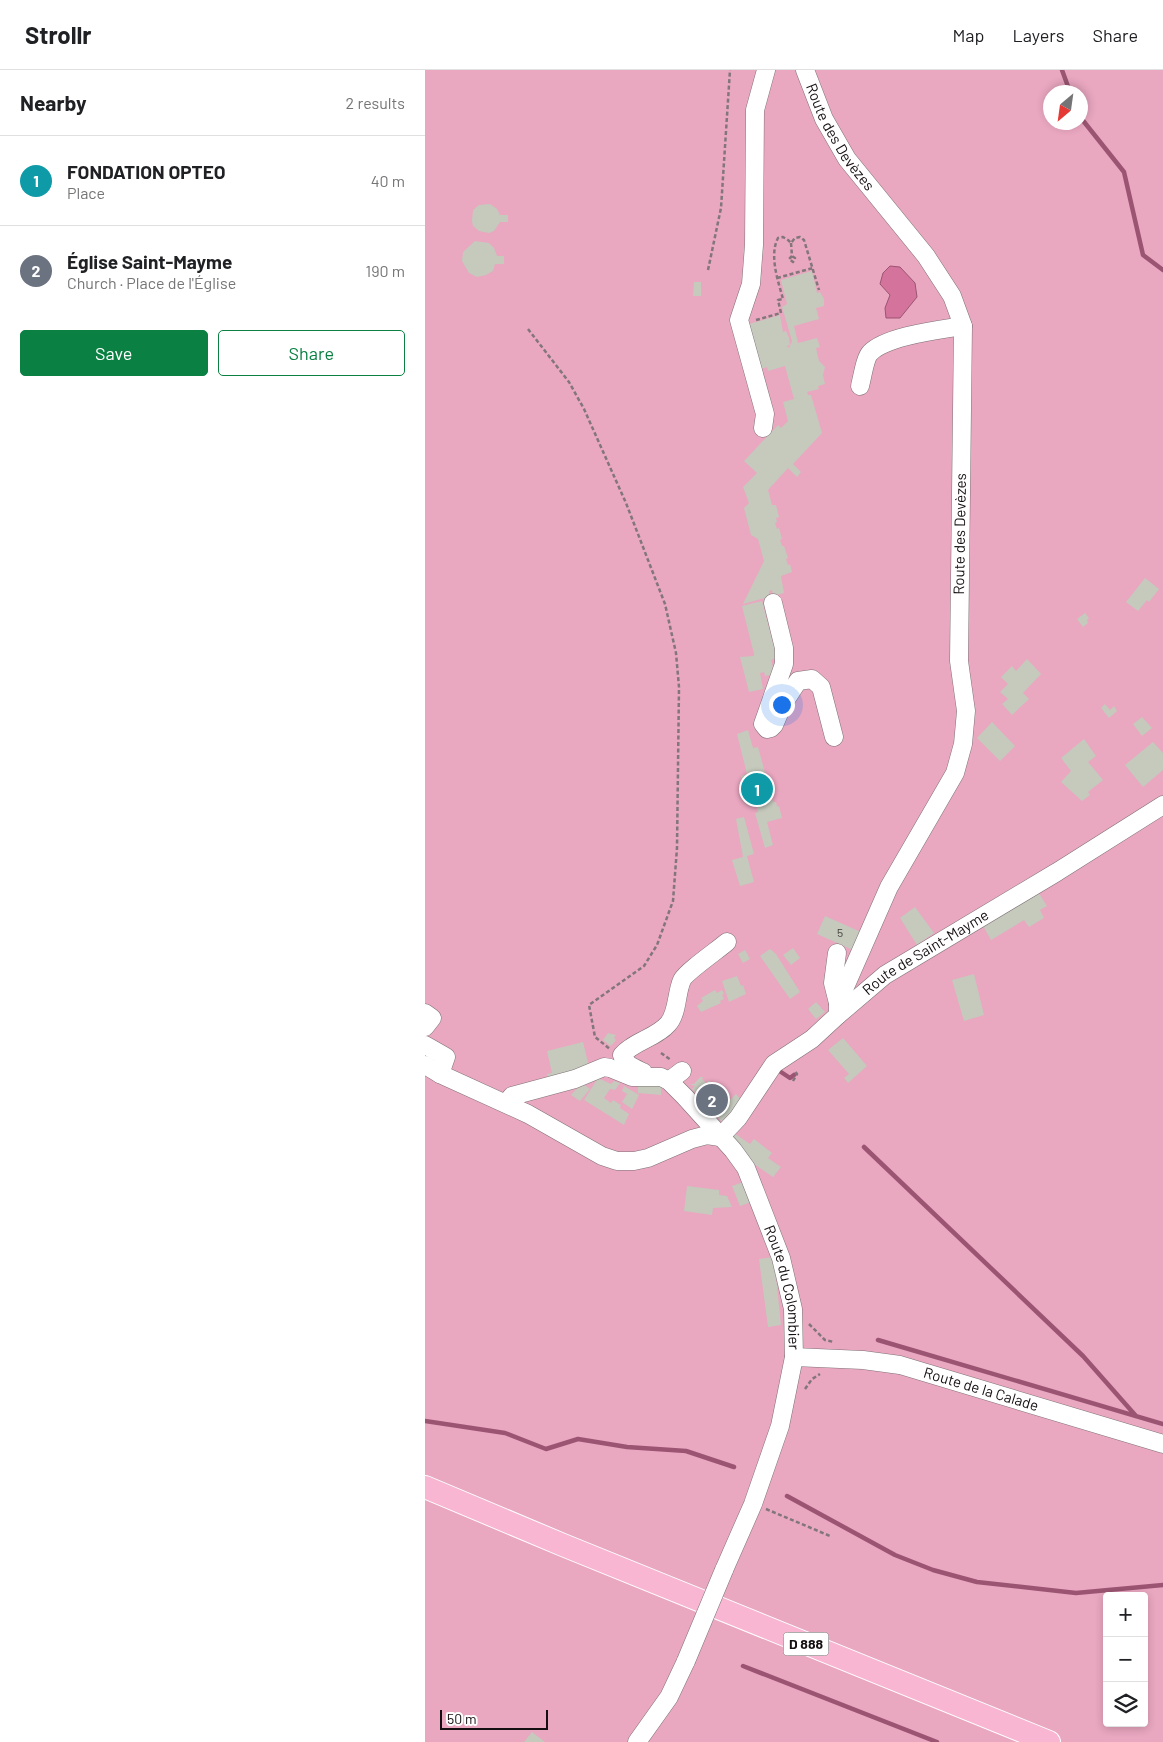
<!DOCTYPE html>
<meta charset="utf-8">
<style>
body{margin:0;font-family:Barlow,sans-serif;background:#f2f2f2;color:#202124}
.controls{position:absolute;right:15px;bottom:15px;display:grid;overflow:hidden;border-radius:5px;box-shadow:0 2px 8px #0003}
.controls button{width:45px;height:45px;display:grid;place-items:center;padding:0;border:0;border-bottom:1px solid #e0e0e0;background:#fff;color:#202124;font:25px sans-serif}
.compass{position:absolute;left:618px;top:15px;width:45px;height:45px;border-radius:50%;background:#fff;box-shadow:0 2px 8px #0003;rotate:209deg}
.scale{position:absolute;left:15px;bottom:12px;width:108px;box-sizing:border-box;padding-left:5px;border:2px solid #150f11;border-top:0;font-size:14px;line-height:18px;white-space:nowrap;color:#150f11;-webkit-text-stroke:4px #fff;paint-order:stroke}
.you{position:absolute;left:356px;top:634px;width:18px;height:18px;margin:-12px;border:4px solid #fff;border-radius:50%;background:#1a73e8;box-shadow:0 0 0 8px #1a73e833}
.badge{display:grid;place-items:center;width:32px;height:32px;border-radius:50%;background:#0b8043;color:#fff;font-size:16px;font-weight:700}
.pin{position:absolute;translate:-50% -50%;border:2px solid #fff;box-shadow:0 1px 5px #0006}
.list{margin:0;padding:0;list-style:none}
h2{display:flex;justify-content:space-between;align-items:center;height:65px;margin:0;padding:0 20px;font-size:21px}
h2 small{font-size:16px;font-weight:400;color:#757577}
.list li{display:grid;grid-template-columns:32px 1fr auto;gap:15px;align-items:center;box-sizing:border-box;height:90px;padding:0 20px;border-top:1px solid #e0e0e0}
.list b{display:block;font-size:19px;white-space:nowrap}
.list p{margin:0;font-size:16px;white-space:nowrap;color:#757577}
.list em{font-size:16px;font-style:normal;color:#757577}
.actions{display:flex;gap:10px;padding:15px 20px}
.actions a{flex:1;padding:11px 0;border:1px solid #0b8043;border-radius:5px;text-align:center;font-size:18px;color:#0b8043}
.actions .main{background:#0b8043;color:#fff}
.icon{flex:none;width:28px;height:28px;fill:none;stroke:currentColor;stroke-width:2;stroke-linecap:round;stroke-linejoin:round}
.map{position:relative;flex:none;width:738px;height:1672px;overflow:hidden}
header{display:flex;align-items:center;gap:30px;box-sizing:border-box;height:70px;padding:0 25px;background:#fff;border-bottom:1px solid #e0e0e0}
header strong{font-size:24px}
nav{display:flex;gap:28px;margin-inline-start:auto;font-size:18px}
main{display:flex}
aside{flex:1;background:#fff}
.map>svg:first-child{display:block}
</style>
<header>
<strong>Strollr</strong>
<nav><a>Map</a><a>Layers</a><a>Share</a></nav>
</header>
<main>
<aside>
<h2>Nearby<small>2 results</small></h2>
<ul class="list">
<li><span class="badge" style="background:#0f9aa8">1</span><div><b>FONDATION OPTEO</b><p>Place</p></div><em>40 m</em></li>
<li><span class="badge" style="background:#6b7280">2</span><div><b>Église Saint-Mayme</b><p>Church · Place de l'Église</p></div><em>190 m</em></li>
</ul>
<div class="actions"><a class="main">Save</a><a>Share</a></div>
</aside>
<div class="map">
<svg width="738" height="1672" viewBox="0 0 738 1672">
<rect width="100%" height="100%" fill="#eddce2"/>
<!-- green -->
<path fill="#e9a7c0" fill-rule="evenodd" d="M0,0H738V1672H0ZM626,22H656V52H626ZM682,1526H719V1653H682Z"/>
<!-- water -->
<path fill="#d4739c" stroke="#9b5572" d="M465,196L475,197L490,213L492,227L475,248H461L460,238L465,225L455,214L458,203Z"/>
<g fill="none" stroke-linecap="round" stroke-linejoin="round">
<!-- stream -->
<path stroke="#9b5572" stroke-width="4.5" d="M637,0L645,22
M656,48L699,102L718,185L738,200
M353,1000L365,1008L369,1005
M439,1077L658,1286L711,1346
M453,1270L738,1354
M0,1351L80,1363L121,1379L153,1369L202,1377L261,1381L309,1397
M362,1426L470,1485L508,1500L552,1512L651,1523L738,1515
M318,1596L512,1672"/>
</g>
<!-- building -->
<path fill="#c5cabd" d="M65,134L72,139L75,145H83V152H75L69,161L64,163L54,161L48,156L47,151L48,140L54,135Z
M50,171L64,173L69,178L72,186H79V194H70L68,201L61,205L52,207L44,203L37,191L38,182Z
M387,201L392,223L395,222L399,229V236L391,238L394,249L369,256L373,273L392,268L395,277L391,278L394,291L400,297L398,305L400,314L393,316L394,319L382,322L383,325H386L397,363L368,394L376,402L372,407L363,398L343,420L347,435H351L354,447L351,448L352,452L350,453L352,459L354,458L357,469L355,470L357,476H359L363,488L361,489L363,495L365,494L367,502L356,506L359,523L348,526L347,520L344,521V527L318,534L339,491L333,469L326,465L319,438L324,433L318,417L332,403L319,391L353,355L356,358L363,351L358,332L369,329L360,296L343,301L342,297L336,299L324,254L355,245L358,262L361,261L364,268L365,275L362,276L364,278L367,271L357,237L362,234L356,210Z
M269,212H276V226H268Z
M720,508L734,519L724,532L722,530L713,541L701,532Z
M337,531L352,588L346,590L350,604L340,606L339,602L335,603L338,619L324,622L315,587L329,586V584L317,536Z
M660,543L664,548L662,550L663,553L658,557L652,549Z
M602,589L616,604L598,623L604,629L587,645L577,634L583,629L575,622L583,614L576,607L587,596L591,601Z
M680,634L685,640L689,636L692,641L684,648L676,638Z
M717,647L727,658L717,666L708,654Z
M567,652L590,676L575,691L552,668Z
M323,660L328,678L333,677L348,732H351L352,737L354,736L357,748L342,752L348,775L340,778L330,743L333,742L328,723L321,725L316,706L322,704L312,664Z
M659,669L671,686L663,692L678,710L663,722L665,725L657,731L636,712L646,701L636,688Z
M728,672L738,683V700L718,717L700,695Z
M319,747L329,784L322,786L329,812L315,816L307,790L318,787L311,749Z
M612,820L622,836L615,840L619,848L604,857L599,850L566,870L557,854Z
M490,837L509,863L492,875L475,848Z
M400,846L438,863L430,881L392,864Z
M368,878L375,888L366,895L358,885Z
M345,879L351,884L375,922L365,929L335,886Z
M320,880L325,889L318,893L313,884Z
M549,904L559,945L539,951L527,910Z
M312,906L316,916L318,915L321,924L304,932L297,911Z
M290,920L292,923L297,920L299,924L297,925L299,929L295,931L296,933L276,942L272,936L278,931L276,928Z
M391,932L400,942L391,949L383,939Z
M183,963L191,965L189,968L191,970L186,976L178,970Z
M418,968L442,996L423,1013L419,1008L424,1004L403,980Z
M158,972L165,1001L123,1011L122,1004L127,1003L122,981Z
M275,1007H278L277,1009L282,1014L283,1011H285V1014L293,1022L298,1018L305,1025L301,1028L303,1032L311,1024L317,1031L299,1049V1053H296V1051L289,1042L284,1047L270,1032L275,1027L267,1019L270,1016L264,1014H269Z
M173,1008L186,1014L189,1011L195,1013L190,1020L185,1019L179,1028L186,1033L188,1030L196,1035L195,1038L204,1044L199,1055L159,1030Z
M157,1013L165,1019L155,1031L146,1025Z
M213,1013L236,1014V1025L213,1023Z
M199,1016L214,1025L207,1039L197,1032L202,1024L197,1021Z
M309,1063L325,1074L329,1069L347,1083L343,1088L356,1097L348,1107L326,1092L309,1069Z
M321,1111L329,1131L315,1136L307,1116Z
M262,1116L294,1120V1125L302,1126L307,1137L288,1138L287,1145L259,1141Z
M349,1187L356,1255L343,1257L334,1189Z
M107,1662L120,1672H99Z"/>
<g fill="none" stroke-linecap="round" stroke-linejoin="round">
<defs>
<g id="minor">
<path id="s1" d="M380,0L399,49L422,89L501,186L527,226L538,256L534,591L541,641L538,674L530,703L464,817L413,933V945"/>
<path d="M435,316C437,309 440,288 445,283C461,266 514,260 538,256"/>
<path d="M338,358L340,344L314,250L326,214L329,175L330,40L341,0"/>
<path d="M348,533L359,578V594L338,654L342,659L346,658L349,655L358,634L373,611L387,609L396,617L409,667"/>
<path d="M412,883L408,913L413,933"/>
<path d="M0,943L7,948L0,957"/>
<path d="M0,975L21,987L15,1004"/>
<path d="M0,995L15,1004L103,1044L177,1086L192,1091H209L223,1088L267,1069L282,1065L295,1067"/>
<path d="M218,1002C209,998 200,995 197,985C209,971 231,968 243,954C253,943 251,923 257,910C261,902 294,879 302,872"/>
<path d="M244,1011L257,1001"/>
<path id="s2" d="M81,1033L87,1026L150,1009L179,997L185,998L207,1007H236L244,1011L260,1027L308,1080L321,1098L356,1188L368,1239L369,1287L355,1356L328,1434L299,1500"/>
<path id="s3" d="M295,1067L313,1048L349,994L387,969L413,945L460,905L632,802L738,735"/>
<path id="s4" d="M369,1287L438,1290L475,1295L738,1374"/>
<path d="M212,1672L244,1627L261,1591"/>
</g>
<path id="major" d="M0,1417L138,1475L624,1672"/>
</defs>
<!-- minor casing -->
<use href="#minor" stroke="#7f7176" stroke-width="19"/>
<!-- major casing -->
<use href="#major" stroke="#fff" stroke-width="24"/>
<!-- path -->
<path stroke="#82767a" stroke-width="2.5" stroke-dasharray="4 2.5" stroke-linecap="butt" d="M366,173L367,186L364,189L368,192L370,188L367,186
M283,200L296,138L305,0
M352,208L388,198
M331,250L356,243L353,230L358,229C353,211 344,185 353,168L358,167L363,170L366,173L370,168L375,167L379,170L394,220
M103,259L144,312L159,339L201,433L240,534L251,583L254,617L252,778L248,831L232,875L219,896L164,935L170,967L185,979
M236,983L246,990
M368,1011L372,1004L369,1000
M384,1254L400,1270L409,1272
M380,1319L387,1309L395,1304
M341,1439L405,1466"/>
<!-- minor -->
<use href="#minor" stroke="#fff" stroke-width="18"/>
<!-- major -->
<use href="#major" stroke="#f8b6d3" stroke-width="22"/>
<defs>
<path id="minor-bridge" d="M261,1591L299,1500"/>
</defs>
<!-- minor-bridge casing -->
<use href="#minor-bridge" stroke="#7f7176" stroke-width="19" stroke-linecap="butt"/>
<!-- minor-bridge -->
<use href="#minor-bridge" stroke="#fff" stroke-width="18"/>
</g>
<g text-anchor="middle" stroke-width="5" stroke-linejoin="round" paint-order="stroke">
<!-- number labels -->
<g font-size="12" fill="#413e3c">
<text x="415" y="867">5</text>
</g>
<!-- shield labels -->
<rect fill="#fff" stroke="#5b5758" stroke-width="1" x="358.5" y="1562.5" width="45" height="23" rx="4"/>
<g font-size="14" font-weight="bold" fill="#150f11">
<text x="381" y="1579">D 888</text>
</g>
<!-- street labels -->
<g font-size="15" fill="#150f11" stroke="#fff">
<text dy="5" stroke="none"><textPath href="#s1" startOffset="76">Route des Devèzes</textPath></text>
<text transform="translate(535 464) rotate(-89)" y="5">Route des Devèzes</text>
<text dy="5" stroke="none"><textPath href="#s3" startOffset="280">Route de Saint-Mayme</textPath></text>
<text dy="5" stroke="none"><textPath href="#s2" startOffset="416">Route du Colombier</textPath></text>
<text dy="5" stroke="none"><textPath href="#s4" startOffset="191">Route de la Calade</textPath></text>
</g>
</g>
</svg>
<div class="controls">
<button>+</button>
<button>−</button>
<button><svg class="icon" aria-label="layers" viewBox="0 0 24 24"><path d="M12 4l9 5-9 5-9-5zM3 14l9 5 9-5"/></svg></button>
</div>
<svg class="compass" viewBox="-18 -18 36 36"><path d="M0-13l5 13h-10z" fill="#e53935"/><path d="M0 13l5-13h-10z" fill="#757577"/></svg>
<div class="scale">50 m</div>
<div class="you"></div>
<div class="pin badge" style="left:332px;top:719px;background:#0f9aa8">1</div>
<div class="pin badge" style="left:287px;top:1030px;background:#6b7280">2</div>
</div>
</main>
